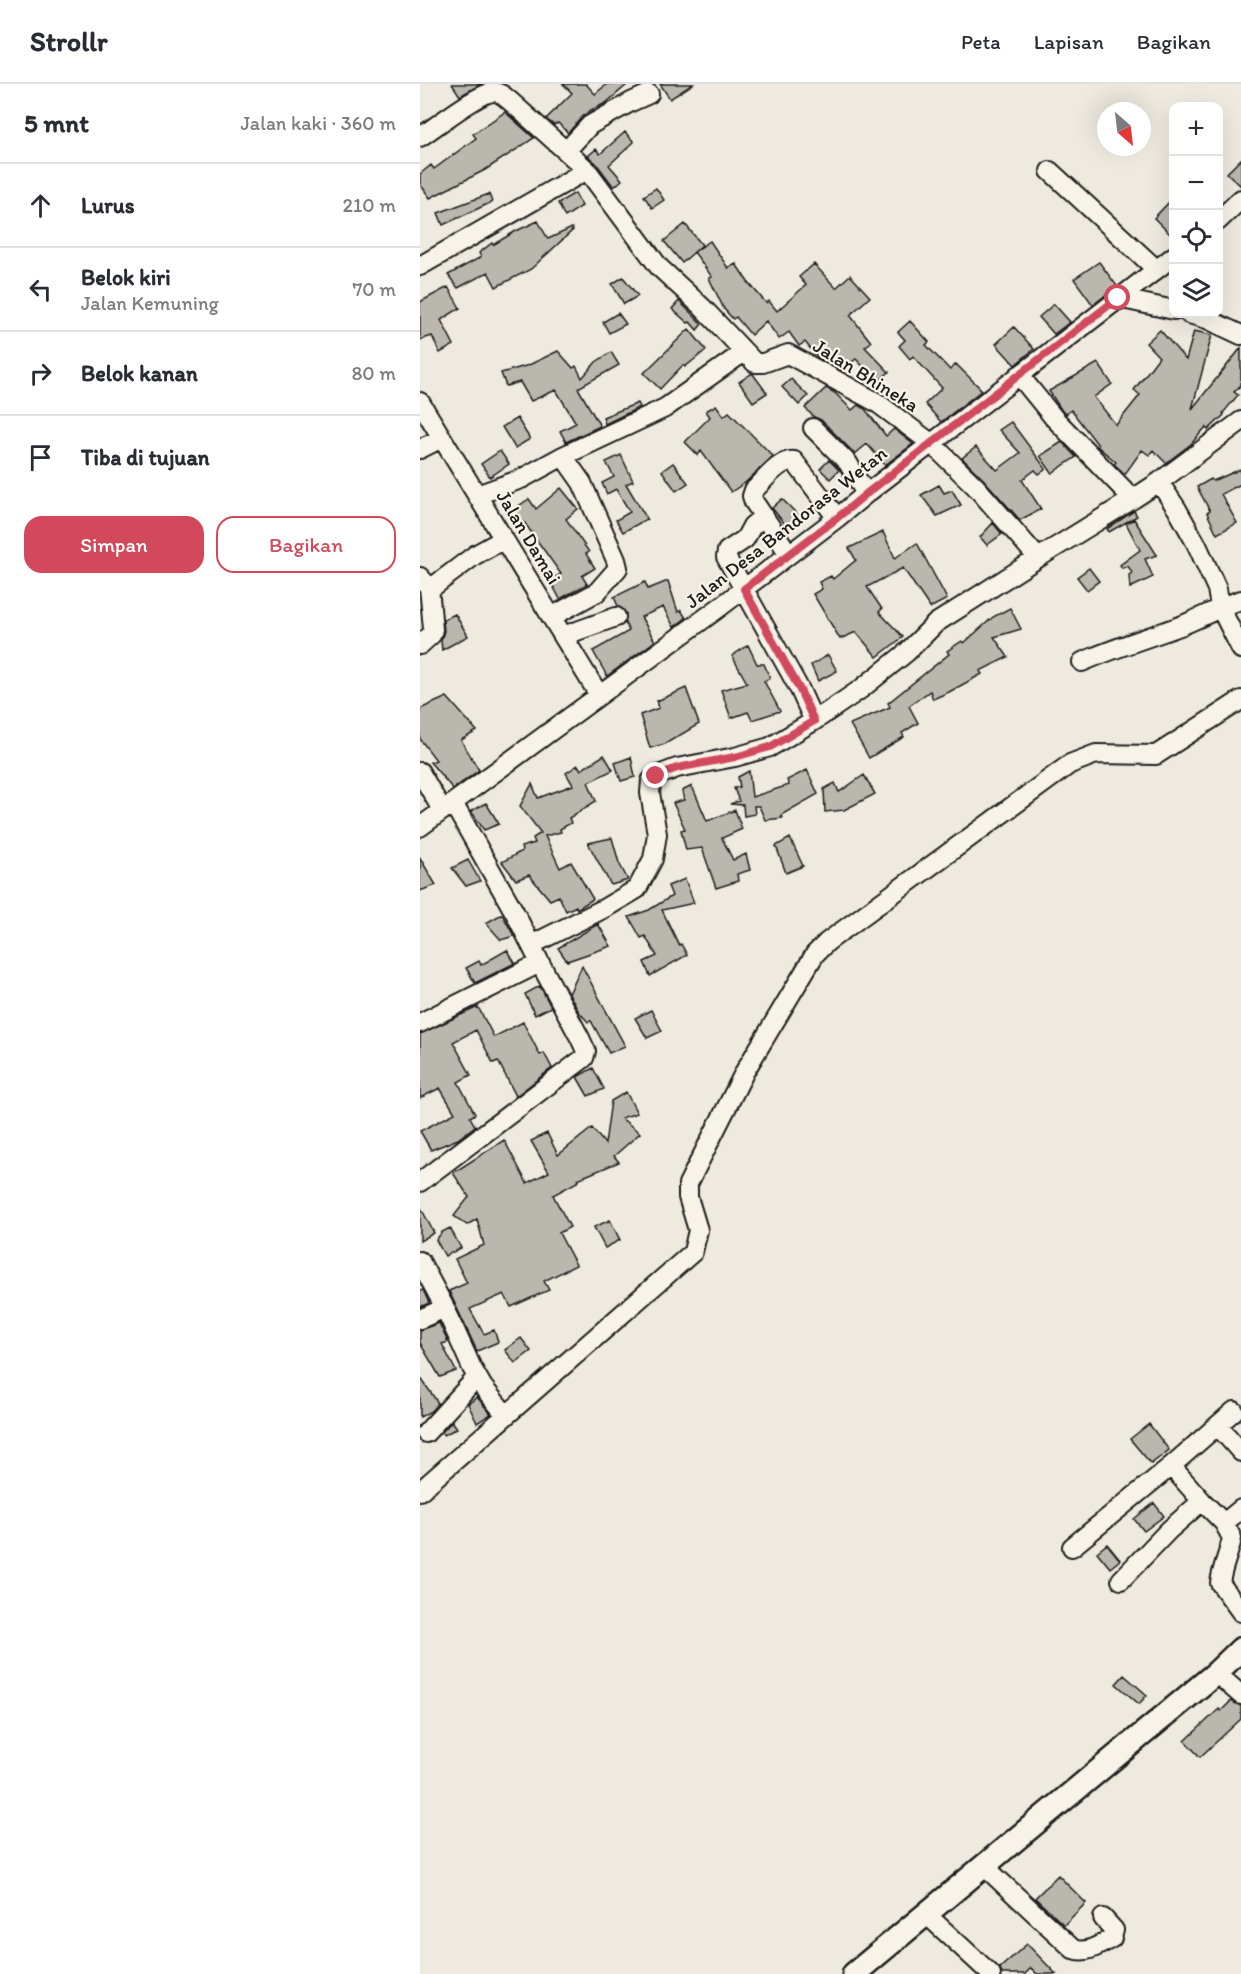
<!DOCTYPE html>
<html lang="id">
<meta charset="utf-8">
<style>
body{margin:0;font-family:Itim,sans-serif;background:#f7f7f7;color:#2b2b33}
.controls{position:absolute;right:18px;top:18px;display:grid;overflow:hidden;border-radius:12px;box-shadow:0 6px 24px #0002}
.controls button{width:54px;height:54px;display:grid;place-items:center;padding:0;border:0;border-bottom:2px solid #e1e1e2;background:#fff;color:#2b2b33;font:30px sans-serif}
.compass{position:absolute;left:677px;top:18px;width:54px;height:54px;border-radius:50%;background:#fff;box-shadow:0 6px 24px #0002;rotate:152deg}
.stop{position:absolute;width:18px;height:18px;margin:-14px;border:4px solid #d1495b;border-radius:50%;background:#fff}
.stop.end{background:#d1495b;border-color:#fff;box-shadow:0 2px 6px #0008}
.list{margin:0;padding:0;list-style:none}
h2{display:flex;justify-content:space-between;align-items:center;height:78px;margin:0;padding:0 24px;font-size:26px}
h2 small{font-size:20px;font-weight:400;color:#7c7c81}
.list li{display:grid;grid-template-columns:39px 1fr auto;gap:18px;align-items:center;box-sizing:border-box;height:84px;padding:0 24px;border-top:2px solid #e1e1e2}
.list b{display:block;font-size:22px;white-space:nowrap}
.list p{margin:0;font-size:20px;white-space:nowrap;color:#7c7c81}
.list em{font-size:20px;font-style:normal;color:#7c7c81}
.actions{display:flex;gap:12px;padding:18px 24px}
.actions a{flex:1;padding:14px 0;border:2px solid #d1495b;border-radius:18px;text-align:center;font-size:21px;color:#d1495b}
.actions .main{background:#d1495b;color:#fff}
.icon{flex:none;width:33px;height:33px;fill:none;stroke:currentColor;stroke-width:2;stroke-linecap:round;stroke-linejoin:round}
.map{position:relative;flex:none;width:821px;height:1890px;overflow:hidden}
header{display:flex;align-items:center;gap:36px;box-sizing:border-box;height:84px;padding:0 30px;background:#fff;border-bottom:2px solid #e1e1e2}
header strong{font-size:28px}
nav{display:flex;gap:33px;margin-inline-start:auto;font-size:21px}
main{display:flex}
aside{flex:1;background:#fff}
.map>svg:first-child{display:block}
</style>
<header>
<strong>Strollr</strong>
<nav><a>Peta</a><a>Lapisan</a><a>Bagikan</a></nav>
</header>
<main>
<aside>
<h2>5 mnt<small>Jalan kaki · 360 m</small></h2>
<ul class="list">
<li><svg class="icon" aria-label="ahead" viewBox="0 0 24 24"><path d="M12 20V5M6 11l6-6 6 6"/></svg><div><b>Lurus</b></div><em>210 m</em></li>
<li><svg class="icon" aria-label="left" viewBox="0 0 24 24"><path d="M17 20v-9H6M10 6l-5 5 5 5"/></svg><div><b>Belok kiri</b><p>Jalan Kemuning</p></div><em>70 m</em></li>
<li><svg class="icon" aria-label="right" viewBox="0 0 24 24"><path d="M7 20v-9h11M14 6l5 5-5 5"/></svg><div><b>Belok kanan</b></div><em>80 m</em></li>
<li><svg class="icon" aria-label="arrive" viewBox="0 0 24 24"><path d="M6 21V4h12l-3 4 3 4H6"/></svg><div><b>Tiba di tujuan</b></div></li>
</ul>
<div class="actions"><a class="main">Simpan</a><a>Bagikan</a></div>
</aside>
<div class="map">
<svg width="821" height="1890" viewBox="0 0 821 1890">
<rect width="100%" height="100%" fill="#eeeae0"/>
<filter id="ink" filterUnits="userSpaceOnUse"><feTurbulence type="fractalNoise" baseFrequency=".0167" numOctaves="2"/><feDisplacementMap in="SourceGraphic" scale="12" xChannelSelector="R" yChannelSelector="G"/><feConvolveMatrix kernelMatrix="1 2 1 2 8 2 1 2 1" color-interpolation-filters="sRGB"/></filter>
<g filter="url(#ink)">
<!-- building -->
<path fill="#bab7af" stroke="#1c1c1c" stroke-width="1.5" d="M32,0H61L40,12Z
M143,0H166L175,10L187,0H208L186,19L171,26L162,33L148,49L138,39L134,41L126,35L152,9Z
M240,0H273L250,15Z
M85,28L114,54L65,86L10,114L0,100V90L11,81L14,85L56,54L53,50Z
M205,48L214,58L189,81L202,96L194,103L176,79L168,72L176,65L180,70Z
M821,75V102L807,89Z
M236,104L244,116L232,124L224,112Z
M155,109L162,122L145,133L138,119Z
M69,110L72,118L23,141L18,129Z
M753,114V153L734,134Z
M118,137L128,155L152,144L153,146L111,185L76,203L68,188L38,204L28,191L61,173L59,169L72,159L73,161L96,147Z
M265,140L282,161L262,179L244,157Z
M290,157L308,184L316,180L328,198L346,219L349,217L357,227L386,201L379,193L394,180L416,204L430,191L450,213L430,231L451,258L445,263L469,288L458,298L436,275L421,286L397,273L385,258L379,262L369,248L359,255L346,237L331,251L316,233L313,235L304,225L289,194L292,193L274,168Z
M679,178L697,202L673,221L654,195Z
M203,193L218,212L204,220L192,200Z
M28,203L40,224L21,236L34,261L20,269L12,252L0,256V218Z
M259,217L282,240L277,246L270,238L268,239L252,225Z
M634,220L650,238L634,250L619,233Z
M198,229L206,240L189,249L183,238Z
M490,237L509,258L506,261L530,286L536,280L562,306L521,338L505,320L522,304L493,272L490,275L479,262L485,256L478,248Z
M594,243L614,265L595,281L576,260Z
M269,245L286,266L265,283L263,281L240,305L224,289Z
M740,246L766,276L774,247L792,251L772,325L821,264V301L814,308L818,311L803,329L804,331L788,346L786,343L771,360L746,379L733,366L729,371L722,366L705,390L694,380L696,378L677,362L678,361L651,326L646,330L642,327L629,307L678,279L692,300L674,313L696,341L720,311L714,306L739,273L726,259Z
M138,267L153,284L156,282L162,294L176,278L191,268L199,281L158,304L180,342L146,358L140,347L156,339L136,306L111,317L100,298L86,302L81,289L109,281Z
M331,290H333L347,309L333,318L319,298Z
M371,295L388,312L379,321L362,303Z
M406,304L415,309L432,326L438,321L445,325L466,352L474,345L493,360L465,381L447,360L435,370L401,336L394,333L385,324Z
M218,319L220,323L185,340L183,333Z
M296,321L304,332L309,328L353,372L326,398L311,408L281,367L278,371L265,358L290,333L286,327Z
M97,334L110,355L95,364L82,343Z
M591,338L626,385L619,390L615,386L602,396L621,425L600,436L564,396L542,374L556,363L577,386L600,369L579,346Z
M642,358L656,373L632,389L620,372Z
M80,367L89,380L70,393L61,380Z
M201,371L213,397L206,400L227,435L203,448L196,436L210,428L196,405L187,410L182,399L194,393L186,378Z
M409,376L419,386L410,395L400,385Z
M253,379L268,399L256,407L242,387Z
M821,385V400L801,410L817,439L797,450L787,429L790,427L777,403L791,395L793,397Z
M519,401L524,409L532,406L541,421L517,432L501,411Z
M141,404L158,425L146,435L169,468L166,470L175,484L162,492L167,500L140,515L130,496L141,490L104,438L97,443L88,429L109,415L116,425Z
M362,415L379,432L367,443L352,424Z
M714,427L717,432L689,448L687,445Z
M714,435L737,471L725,475L733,493L710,504L709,491L712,489L708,482L702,484L700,481L720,466L706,439Z
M573,439L582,450L567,461L560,453Z
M463,448L475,474L497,459L527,515L510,524L483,484L447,503L462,525L459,528L483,553L457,573L436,548L420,555L393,510L402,505L399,498L411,492L413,495L436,476L429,464Z
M669,484L679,497L667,506L657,493Z
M248,497L258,528L261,526L266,534L254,543L243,523L221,533L235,557L187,592L173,567L209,547L205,539L206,529L198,522L194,513L225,498L228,505Z
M590,524L601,545L574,553L588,573L560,587L562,590L529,608L513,615L510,607L489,622L498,639L482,649L484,653L449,674L430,640L470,623L468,619L529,570L527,567L542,557L544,559L573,533Z
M35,530L48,552L22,566L21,556L24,547L23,536Z
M328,561L337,580H344L350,594L344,597L360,627L332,636L328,628L311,634L301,606L327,599L312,572Z
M408,571L417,587L398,597L391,581Z
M266,604L279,640L245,660L230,664L220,631L239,624L237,617Z
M27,613L57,647L41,656L59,686L33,705L10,678L16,676L0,655V625Z
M184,671L193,686L168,698L176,717L149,734L151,739L140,745L141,748L125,752L140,784L151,778L173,815L157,825L156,822L146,827L139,812L130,816L109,791L96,796L82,778L102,767L101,763L115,759L113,754L121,749L100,722L112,700L118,714L153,701L146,689L158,681L161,686Z
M211,673L215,693L201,697L195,679Z
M387,686L398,710L361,731L362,734L345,736L339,722H334L335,730L324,732L323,721L310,720L319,717L314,704L320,703L318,693L329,687L332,713L369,701L367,696Z
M444,691L455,710L424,726L405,728L404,705L415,699L419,708Z
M272,702L287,737L315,726L322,745L302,754L313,776L326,770L330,786L317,790L318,797L296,804L282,764L266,766L261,746L265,745L253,719L264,716L262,707Z
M66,719L79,740L64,746L51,727Z
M192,754L199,779L208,796L191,801L168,759Z
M370,754L383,782L366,789L356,762Z
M0,774L16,801L0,807Z
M48,776L60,797L46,802L32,784Z
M265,795L274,819L242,826L259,861L261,860L267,871L230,892L224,878L237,872L225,852L221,854L209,833L229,826L252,812L248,802Z
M82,830L94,852L81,856L66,839Z
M178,840L191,862L147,877L138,864Z
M87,866L95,879L55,899L46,884L59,877L61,881Z
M162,882L205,962L189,969L171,937L168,938L159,928L149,910Z
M120,902L131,923L115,931L105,910Z
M58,923L74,953L103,938L120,971L124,969L132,984L96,1012L78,977L73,979L56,946L33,958L51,991L38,998L55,1030L50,1033L55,1042L38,1055L11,1066L0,1047L35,1029L20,1004L0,1014V950Z
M231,926L242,947L227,954L215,934Z
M173,984L184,1005L168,1012L157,993Z
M206,1008L217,1029L201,1034L220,1049L194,1072L199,1078L158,1095L159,1097L133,1111L150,1143L139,1149L156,1181L124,1197L129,1206L91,1223L84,1210L50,1225L64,1250L74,1246L78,1258L57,1267L29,1207L47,1199L35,1175L64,1161L57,1135L47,1141L34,1132L49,1113L33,1089L84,1056L107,1099L129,1088L111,1057L127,1049L138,1071L172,1044L185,1060L191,1017Z
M0,1122L14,1149L0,1157Z
M190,1136L200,1156L185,1164L174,1143Z
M30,1144L41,1164L25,1172L16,1156L22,1148Z
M3,1206L9,1219L0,1223V1207Z
M19,1239L28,1258L22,1260L36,1287L20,1293L0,1259V1246Z
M101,1254L111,1267L95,1279L85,1266Z
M0,1293L18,1319L11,1327L0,1333Z
M57,1313L71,1330L57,1339L48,1320Z
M32,1337L37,1344L24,1351L22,1348Z
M729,1340L749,1366L731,1380L710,1355Z
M734,1419L744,1432L724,1447L714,1435Z
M687,1460L700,1476L690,1484L677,1468Z
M704,1591L727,1611L719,1620L696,1600Z
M811,1617L821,1622V1635L780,1673L765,1657L799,1625L801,1627Z
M638,1791L666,1819L644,1841L615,1814Z
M607,1860L636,1890H617L611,1884L605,1890H582L580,1884Z"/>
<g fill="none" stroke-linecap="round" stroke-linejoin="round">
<defs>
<path id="minor" d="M0,53C14,44 60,8 74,8C80,8 85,13 90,17L167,86L239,183L282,223L335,279H343L368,270L456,318L511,359L556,403L618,474L516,539L487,568L441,605L394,637L350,663L315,673L257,684L236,692L231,697L230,709L237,750L233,775L217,805L185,824L111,861
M146,67L170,41L211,18L229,10
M630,87L736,185
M798,137L821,115
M0,182L167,86
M698,214L754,226
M769,230L787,235L821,251
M599,291L634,334L713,415L618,474
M0,318L179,611
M393,344L428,379L446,410
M0,365L22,354
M739,398L821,337
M57,411L101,395L143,372L245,324L324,268
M713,415L739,398L757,425L777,461L797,505L800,523L821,565
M344,432L332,442L325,455L307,467L306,473L380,606L394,637
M369,470L334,418L332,412L334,406C344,397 359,375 374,377L417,434
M0,493L9,503L13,545L12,550L0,561
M9,503L14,502L55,471L84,455
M131,533L177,508L198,484L196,476L162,399L143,372
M143,552L196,533
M662,578C694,564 727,554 760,542C781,534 799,523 821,516
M0,688L22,726
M0,743L300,523L417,434L446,410L754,172
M0,939L120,879L95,829L33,719
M0,1098L164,974L166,967L160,954L120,879
M0,1177L25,1224L52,1284L63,1303L86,1331
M0,1235L25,1224
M798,1342L821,1368
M6,1349L57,1293
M0,1407L273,1168L278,1146L268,1113V1100L325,987L395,870L407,858L650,680L676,670L736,671L821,616
M782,1417L751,1382L814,1327
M804,1439L821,1425
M652,1463L751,1382
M701,1496L749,1446L782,1417L804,1439L812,1454C809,1470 802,1483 800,1499L821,1528
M796,1589L821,1611
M564,1782L653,1865C668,1870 679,1861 692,1854L694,1846L683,1834
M506,1830L571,1890"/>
<path id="tertiary" d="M434,1890L796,1589L821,1565"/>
</defs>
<!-- minor casing -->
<use href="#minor" stroke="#1c1c1c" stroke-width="22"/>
<!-- tertiary casing -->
<use href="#tertiary" stroke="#1c1c1c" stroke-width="27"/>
<!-- minor -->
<use href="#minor" stroke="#f7f3e8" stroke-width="18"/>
<!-- tertiary -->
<use href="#tertiary" stroke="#f7f3e8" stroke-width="22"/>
</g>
</g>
<g fill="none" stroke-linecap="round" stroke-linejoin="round" filter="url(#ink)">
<!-- route -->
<path stroke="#d1495b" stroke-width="8" d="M236,692L257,684L315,673L350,663L394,637L380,606L324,505L417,434L446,410L698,214"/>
</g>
<g text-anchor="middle" stroke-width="4.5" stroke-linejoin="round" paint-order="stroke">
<!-- street labels -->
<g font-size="20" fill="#1c1c1c" stroke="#f7f3e8">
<text transform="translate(446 291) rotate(32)" y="7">Jalan Bhineka</text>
<text transform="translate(366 443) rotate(-38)" y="7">Jalan Desa Bandorasa Wetan</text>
<text transform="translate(109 453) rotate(59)" y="7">Jalan Damai</text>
</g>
</g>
</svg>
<div class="controls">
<button>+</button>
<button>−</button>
<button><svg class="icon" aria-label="locate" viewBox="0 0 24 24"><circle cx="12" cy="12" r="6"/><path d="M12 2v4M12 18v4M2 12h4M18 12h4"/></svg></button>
<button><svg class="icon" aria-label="layers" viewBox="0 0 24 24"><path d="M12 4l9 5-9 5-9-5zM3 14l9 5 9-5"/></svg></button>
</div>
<svg class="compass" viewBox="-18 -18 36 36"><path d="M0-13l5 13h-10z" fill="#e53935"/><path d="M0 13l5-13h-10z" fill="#7c7c81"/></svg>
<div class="stop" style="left:698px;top:214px"></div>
<div class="stop end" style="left:236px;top:692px"></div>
</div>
</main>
